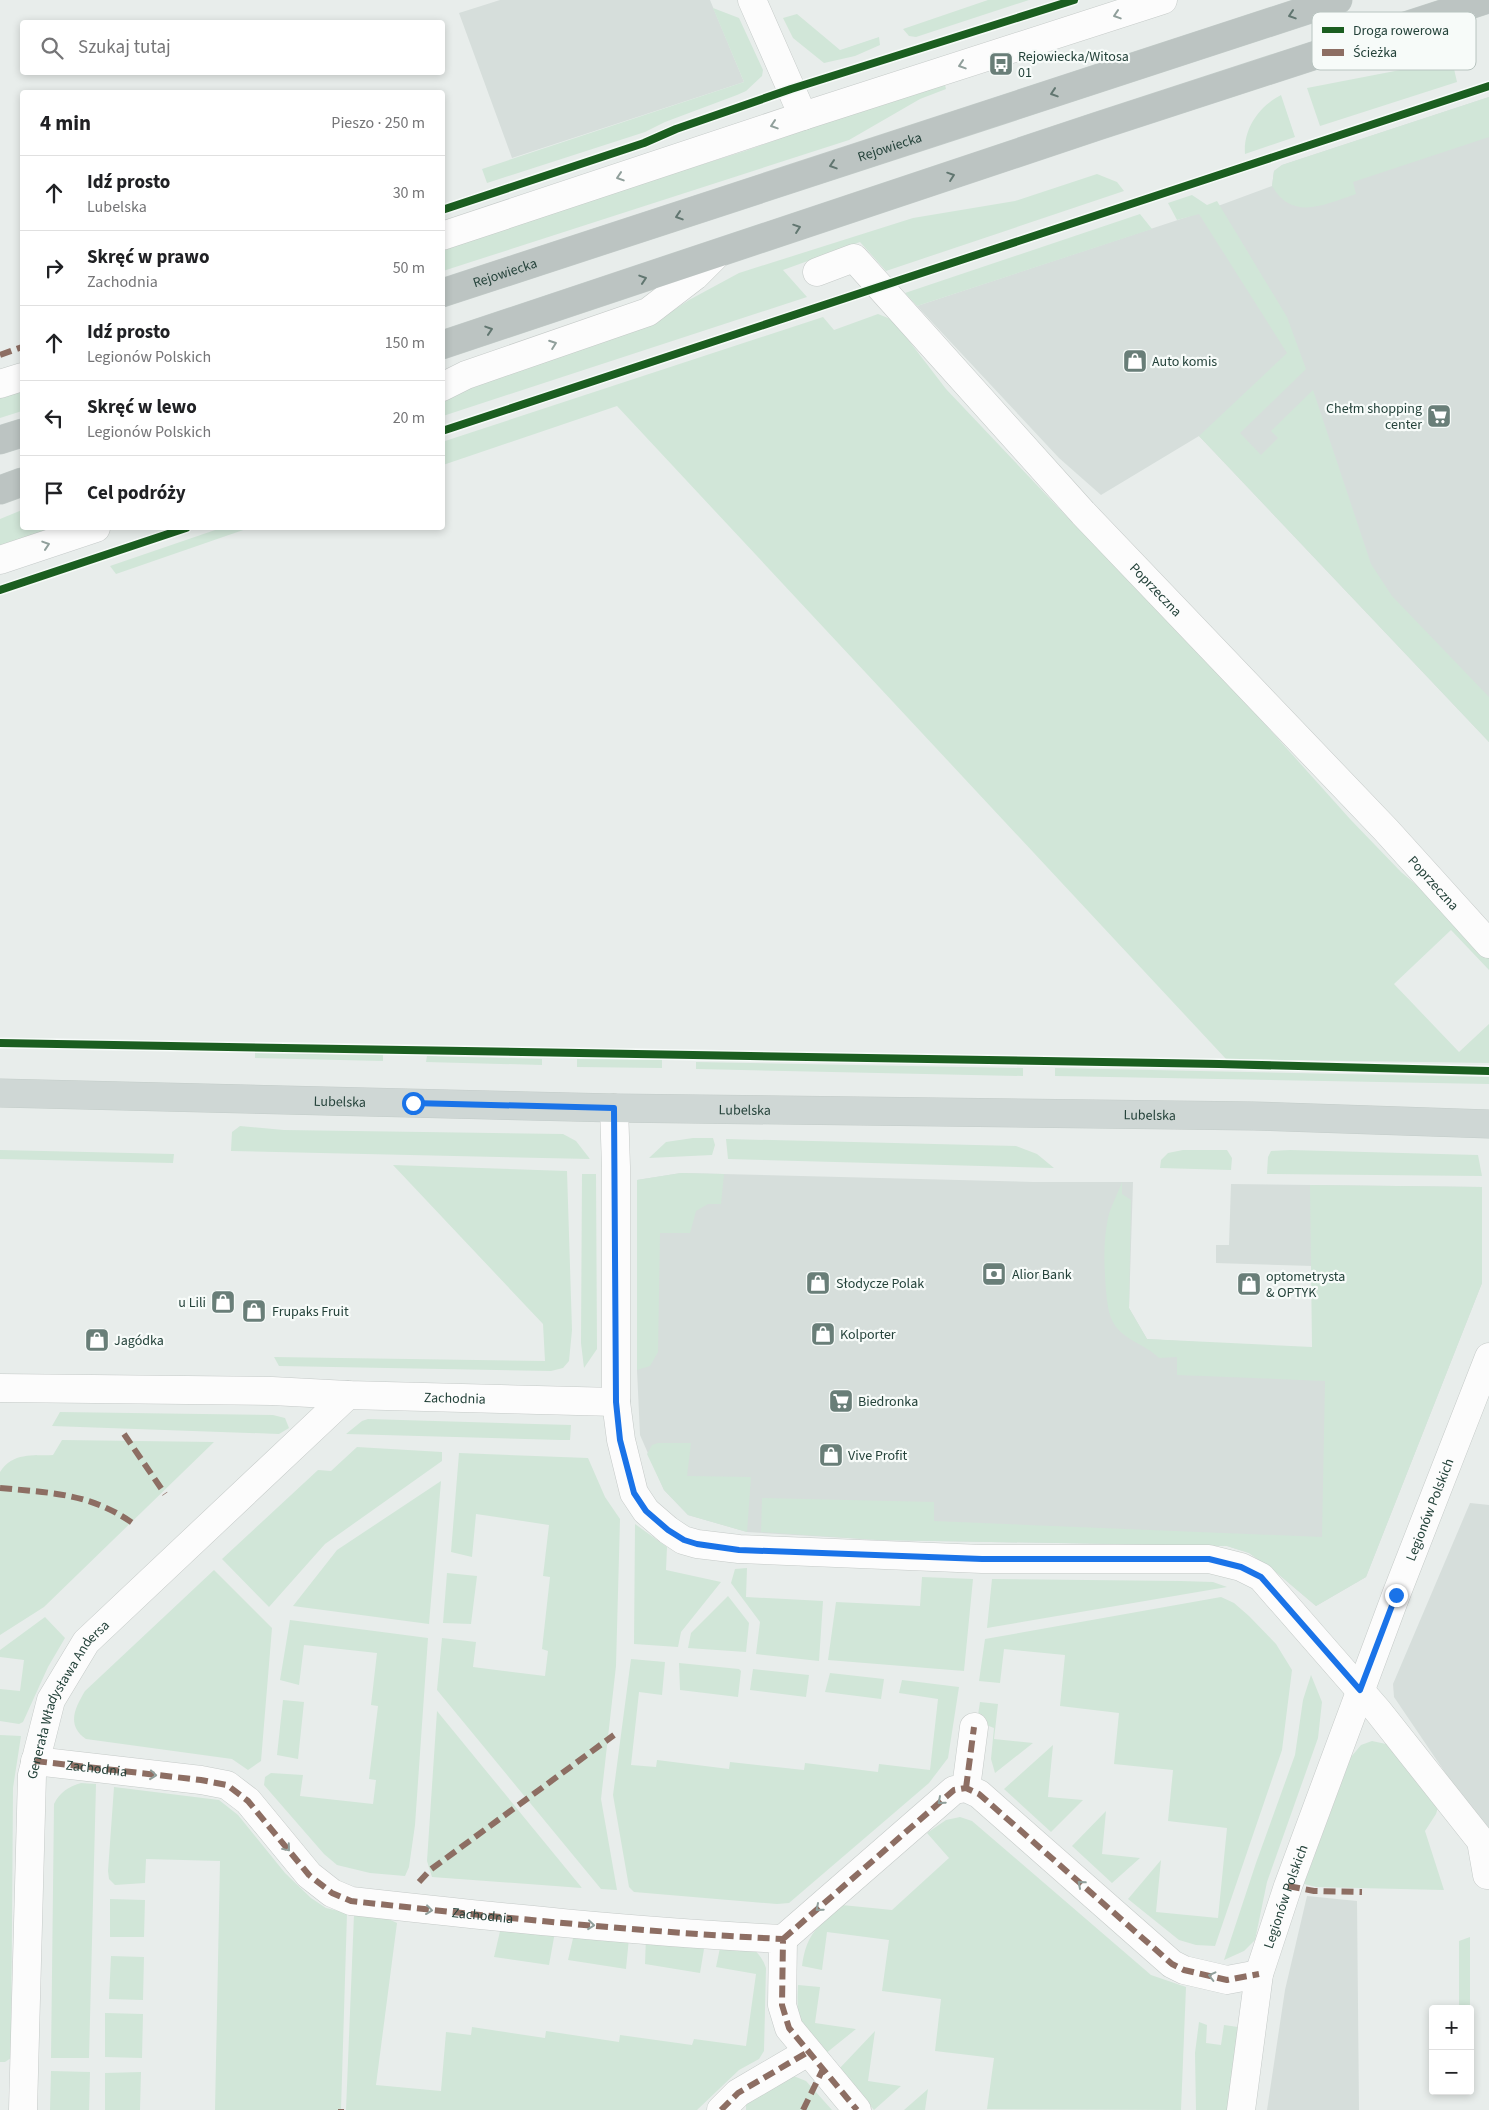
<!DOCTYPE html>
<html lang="pl">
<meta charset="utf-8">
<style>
body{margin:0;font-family:"Source Sans 3",sans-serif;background:#f2f2f2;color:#202124}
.controls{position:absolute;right:15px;bottom:15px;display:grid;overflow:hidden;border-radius:5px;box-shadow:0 2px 8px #0003}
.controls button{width:45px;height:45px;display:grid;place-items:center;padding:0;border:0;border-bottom:1px solid #e0e0e0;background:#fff;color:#202124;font:25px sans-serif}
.stop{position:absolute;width:15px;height:15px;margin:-11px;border:4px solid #1a73e8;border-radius:50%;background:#fff}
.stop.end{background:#1a73e8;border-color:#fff;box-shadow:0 1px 5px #0008}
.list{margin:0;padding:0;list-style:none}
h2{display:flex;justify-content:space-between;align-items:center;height:65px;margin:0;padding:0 20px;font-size:21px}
h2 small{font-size:16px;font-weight:400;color:#757577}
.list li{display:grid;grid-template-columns:32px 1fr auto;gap:15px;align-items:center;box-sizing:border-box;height:75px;padding:0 20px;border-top:1px solid #e0e0e0}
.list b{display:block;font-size:19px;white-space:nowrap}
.list p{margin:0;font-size:16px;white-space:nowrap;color:#757577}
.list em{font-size:16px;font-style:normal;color:#757577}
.icon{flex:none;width:28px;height:28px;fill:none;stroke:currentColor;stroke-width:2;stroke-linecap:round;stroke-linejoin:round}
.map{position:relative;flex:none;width:1489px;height:2110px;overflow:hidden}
.search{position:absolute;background:#fff;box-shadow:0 2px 8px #0003;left:20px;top:20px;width:425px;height:55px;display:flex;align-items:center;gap:12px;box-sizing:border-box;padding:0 18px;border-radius:5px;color:#757577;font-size:19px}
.panel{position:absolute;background:#fff;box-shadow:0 2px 8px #0003;left:20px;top:90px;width:425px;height:440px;border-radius:5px}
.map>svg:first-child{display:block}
</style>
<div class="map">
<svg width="1489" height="2110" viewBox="0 0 1489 2110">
<rect width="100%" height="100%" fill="#e8edeb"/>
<!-- built -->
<path fill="#d6dedb" d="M500,0H710L744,82L512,158L459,13Z
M1489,97V742L1199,436L1101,495L1059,458L917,306L1199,213L1272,186L1274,171L1282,165Z
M681,1173L1033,1182H1133L1129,1308L1147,1339L1316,1349L1313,1266L1216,1263V1245H1229L1231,1184L1482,1187V1283L1366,1577L1316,1606L1277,1573L1249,1553L1227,1546L879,1540L747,1532L688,1515L664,1490L640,1435L637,1370V1180Z
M1470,1503L1489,1505V1831L1457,1790L1394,1697L1393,1684Z
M1307,1896L1357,1901L1359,2110H1267L1285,1990Z"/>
<!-- green -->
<path fill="#d1e6d8" d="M988,0H1029L916,37L909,36L903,29Z
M713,8L739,18L763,70L762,76L746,91L737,95L665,122L645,132L487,183L482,169L744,82Z
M797,14L840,50L879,37L880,45L855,56L824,63L793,38L783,18Z
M1452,60L1457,82L1320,126L1307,88Z
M944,81L946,89L920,99L849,140L443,271L442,246L745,151Z
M1281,95L1295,137L1245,154C1243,129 1259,106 1281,95Z
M1489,97V137L1353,182L1356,194C1325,204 1293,222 1272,186L1274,171L1282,165Z
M1097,174L1117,182L1124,191L886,271L860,242L783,270L807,297L443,416V400L475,383L654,323L689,300L739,273L913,218L1015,201Z
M1192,195L1207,205L1217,201L1220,206L1287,317L1306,369L1240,433L1261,455L1278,438L1271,431L1313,390L1371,564L1392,596L1489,697V742L1199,436L1287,353L1199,214L1177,220L1168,203Z
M1140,214L1152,229L917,306L905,293Z
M878,314L893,320L946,389L1070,520L1212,665L1350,819L1401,872L1432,898L1489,958V970L1451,930L1394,984L1459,1052L1489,1024V1063L1226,1059L617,406L443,465L442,442L823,317L834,330Z
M22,387V411L0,418V395Z
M22,510V528H68L0,549V519Z
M221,528H249L116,574L110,566Z
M255,1053L383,1055V1061L255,1058Z
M427,1056L542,1059V1065L426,1062Z
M577,1059L662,1060V1068L577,1067Z
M696,1062L1023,1068V1076L696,1069Z
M1055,1068L1489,1077V1084L1055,1076Z
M240,1126L284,1130L563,1134L576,1141L590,1159L231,1151L232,1132Z
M693,1138H713L715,1145L712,1155L649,1158L666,1142Z
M726,1139L1016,1146L1037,1154L1054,1168L728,1159Z
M0,1150L174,1154L173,1163L0,1159Z
M1183,1150H1227L1232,1158L1231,1170L1160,1168L1161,1160L1168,1153Z
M1290,1150L1478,1155L1482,1176L1267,1174L1268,1157L1271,1151Z
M393,1165L567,1171L572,1330L569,1361L563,1368L551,1371L279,1366L274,1357L545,1361L543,1324Z
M681,1173L724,1174L721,1204H708L696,1211L690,1233H660L658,1352L650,1366L637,1370V1180Z
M582,1174H596L597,1349L584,1368L581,1343Z
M1122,1182V1194L1131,1200L1129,1308L1147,1339L1312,1347L1310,1185L1482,1187V1283L1366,1577L1316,1606L1277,1573L1249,1553L1227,1546L879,1540L761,1532L762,1498L934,1502V1521L1322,1537L1325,1381L1177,1375V1357L1159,1358C1145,1344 1125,1341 1114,1324C1108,1314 1107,1301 1106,1290C1104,1265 1103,1242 1108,1218C1111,1206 1118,1193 1122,1182Z
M60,1412L273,1415L285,1418L289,1428L279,1434L52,1426Z
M368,1419L571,1425L570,1440H561L346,1434L362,1421Z
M62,1440L214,1442L44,1607L0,1635V1472C13,1452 32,1456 53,1455Z
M658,1443H691L687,1476L751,1477L747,1532L688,1515L664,1490L647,1454L652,1445Z
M357,1447L442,1452V1461L325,1544L269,1607L222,1559L318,1470L331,1471Z
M459,1453L588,1458L605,1497L620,1519L616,1666L601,1799L617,1890L601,1889L437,1690L442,1638L476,1642L473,1667L545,1676L548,1651L542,1649L550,1577L543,1576L549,1525L476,1514L472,1557L451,1552Z
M441,1481L429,1624L293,1606L337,1550Z
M635,1524L667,1547L666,1570L721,1582L681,1632L678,1647L634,1644Z
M747,1568L746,1597L823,1601L819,1661L756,1654L760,1622L731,1583L735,1569Z
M214,1570L272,1628L261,1761L248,1770L232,1759L86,1739C66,1725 75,1708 85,1691Z
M447,1573L477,1576L471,1624L443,1623Z
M922,1577L973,1579L964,1671L828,1660L836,1602L920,1606Z
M992,1579L1181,1581L1213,1582L1227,1587L987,1628Z
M728,1596L749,1623L746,1652L688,1648L691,1633Z
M1221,1597L1234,1603L1249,1616L1276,1644L1292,1670L1282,1750L1215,1946L1196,1945L1179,1940L1128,1899L1161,1860L1156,1912L1218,1918L1227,1828L1168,1821L1173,1770L1114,1764L1119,1713L1060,1706L1065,1655L1004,1649L1000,1683L979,1681L985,1639Z
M45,1617L65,1638L48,1667L23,1722L19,1724L0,1721V1689L20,1691L24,1660L0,1657V1650Z
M290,1620L428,1638L415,1825L409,1867L405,1876L370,1873L337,1865L324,1854L264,1785L265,1777L271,1773L303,1775L300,1796L373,1804L376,1780L369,1779L378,1706L371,1705L377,1653L304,1645L299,1685L280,1680Z
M631,1659L665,1662L662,1695L639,1692L631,1765L656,1767L657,1760L729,1769L730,1762L804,1770L805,1763L878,1772L879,1764L930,1770L938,1699L899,1693L902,1680L959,1687L948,1758L929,1783L789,1903L777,1904L634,1892L629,1887L613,1795Z
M679,1663L739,1669L741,1671L738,1697L680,1690Z
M753,1669L809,1675L806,1697L750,1690Z
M830,1673L884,1679L881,1699L825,1692Z
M1311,1675L1322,1702L1318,1738L1267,1882L1255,1940L1244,1951L1224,1960L1256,1863L1295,1755L1303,1700Z
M283,1700L304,1702L298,1759L277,1755Z
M980,1702L998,1704L994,1739L1033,1743L995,1773L991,1759L994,1728L981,1723L978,1715Z
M437,1711L582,1888L432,1877L427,1861Z
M0,1735L21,1736L13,1788L11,2058L5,2062H0Z
M1372,1741L1386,1744L1399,1752L1439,1804L1436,1814L1425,1831L1444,1890L1316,1887L1304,1884L1351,1757L1361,1745Z
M1053,1745L1048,1797L1083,1800L1051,1832L1004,1789Z
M81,1783L96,1784L89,2058H51L54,1804C60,1792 68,1787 81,1783Z
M114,1787L219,1800L238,1815L285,1873L311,1898L326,1908L347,1913L341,2110H215L220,1861L146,1859L145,1883L115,1885L109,1879L108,1871Z
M1106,1811L1102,1854L1140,1858L1112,1883L1072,1846Z
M960,1817L972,1821L1151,1975L1186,1987L1181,2110L987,2109L994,2058L935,2051L941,1999L882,1991L889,1940L827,1932L822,1970L802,1966C807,1931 818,1928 842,1905L892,1910L949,1858L927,1833L946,1820Z
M110,1899L145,1900L144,1937H110Z
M354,1914L380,1915L397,1923L376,2085L441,2091L446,2032L471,2035L472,2027L545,2038L546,2031L619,2042L620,2035L692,2045L694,2039L746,2046L756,1974L716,1967L721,1943C744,1946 757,1943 766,1968L764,2051L759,2059L739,2070L697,2110H346Z
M501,1927L555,1932L549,1965L494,1957Z
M574,1934L629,1938L626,1969L568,1960Z
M646,1936L705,1943L700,1973L645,1964Z
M1470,1937V2009H1459V1941Z
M111,1956L144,1957L143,2000L109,1999Z
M798,1985L820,1987L815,2023L856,2029L825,2054C800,2027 796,2023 798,1985Z
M105,2013L143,2014L142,2058L105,2057Z
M1199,2022L1207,2025L1206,2043L1221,2045L1224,2025L1238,2027L1227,2110H1196L1195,2053Z
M875,2031L868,2081L901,2086L874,2110L839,2069Z
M51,2071L90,2072L89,2110H50Z
M141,2072L140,2110H105V2073Z
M791,2075L806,2081L832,2110H746V2104Z
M928,2089L925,2110H904Z"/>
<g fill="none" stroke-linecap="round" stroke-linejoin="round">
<defs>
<g id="minor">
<path d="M752,0L803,116"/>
<path d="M442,236L803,116L1163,0"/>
<path id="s1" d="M817,272L854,258L1083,513L1386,830L1489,944"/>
<path d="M0,384L22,377"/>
<path d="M442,387L466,375L648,312L695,276L716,255"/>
<path d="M0,560L96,528"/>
<path id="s2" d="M0,1388L272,1391L348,1395L616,1402V1167L614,1108"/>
<path d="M616,1402L621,1440L634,1493L646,1511L668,1530L683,1540L697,1544L739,1549L982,1559H1209L1241,1567L1261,1577L1378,1711L1481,1841L1487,1875H1489"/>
<path id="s3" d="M35,1761L201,1780L227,1785L248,1801L309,1875L332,1893L351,1901C495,1917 639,1932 783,1939L782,2005L789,2028L857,2110"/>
<path d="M966,1788L974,1727"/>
<path d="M783,1939L954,1790L966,1788L979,1794L1172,1964L1184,1970L1227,1980L1259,1974"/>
<path id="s4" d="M23,2110L32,1775L51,1700L86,1642L348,1395"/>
<path d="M721,2110L738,2093L808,2052"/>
<path id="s5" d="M1241,2110L1259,1974L1288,1886L1396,1595L1489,1357"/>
</g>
<g id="major">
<path id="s6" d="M0,1093L614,1108L1254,1116L1489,1124"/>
</g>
<g id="highway">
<path id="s7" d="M442,293L1338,0"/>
<path d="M442,345L1098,126L1485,0"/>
<path d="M0,440L22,433"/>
<path d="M0,490L22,482"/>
</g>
</defs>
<!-- minor casing -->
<use href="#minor" stroke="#c5cac8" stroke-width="29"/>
<!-- major casing -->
<use href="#major" stroke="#c3ccc9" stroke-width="29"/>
<!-- highway casing -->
<use href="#highway" stroke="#c3ccc9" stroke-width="29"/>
<!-- minor -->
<use href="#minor" stroke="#fcfcfc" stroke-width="28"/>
<!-- major -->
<use href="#major" stroke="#cfd7d5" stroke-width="28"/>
<!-- highway -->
<use href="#highway" stroke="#bcc4c2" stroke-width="28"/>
<!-- quiet -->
<path stroke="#8d6e63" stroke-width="6" stroke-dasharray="12 6" stroke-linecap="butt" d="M0,355L22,347
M124,1434L165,1494
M0,1488C52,1493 90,1493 134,1524
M35,1761L201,1780L227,1785L248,1801L309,1875L332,1893L351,1901C495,1917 639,1932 783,1939L782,2005L789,2028L857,2110
M966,1788L974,1727
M419,1882L430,1870L614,1735
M1288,1886L1314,1891L1362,1892
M783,1939L954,1790L966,1788L979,1794L1172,1964L1184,1970L1227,1980L1259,1974
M341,2109V2110
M721,2110L738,2093L808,2052
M803,2110L823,2069"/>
<defs>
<path id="cycleway" d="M442,210L644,143L676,129L791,89L1074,0
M442,431L1489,86
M0,590L186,528
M0,1043L1219,1064L1489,1071"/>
</defs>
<!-- cycleway casing -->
<use href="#cycleway" stroke="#f7fbf9" stroke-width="11"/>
<!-- cycleway -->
<use href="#cycleway" stroke="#1b5e20" stroke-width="8"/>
</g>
<!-- one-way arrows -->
<defs><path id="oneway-chevron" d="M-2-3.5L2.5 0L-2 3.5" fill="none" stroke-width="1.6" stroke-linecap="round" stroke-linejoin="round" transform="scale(1.25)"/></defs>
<g stroke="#909f9b">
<use href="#oneway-chevron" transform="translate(1117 15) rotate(162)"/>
<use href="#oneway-chevron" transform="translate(962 65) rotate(162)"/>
<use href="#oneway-chevron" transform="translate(774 125) rotate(162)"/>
<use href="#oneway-chevron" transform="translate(620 177) rotate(162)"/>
<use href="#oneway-chevron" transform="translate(553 344) rotate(-20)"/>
<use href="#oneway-chevron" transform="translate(46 545) rotate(-18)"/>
<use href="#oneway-chevron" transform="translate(153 1775) rotate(6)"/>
<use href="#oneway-chevron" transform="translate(941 1801) rotate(139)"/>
<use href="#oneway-chevron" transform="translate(287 1848) rotate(50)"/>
<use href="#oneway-chevron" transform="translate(1081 1884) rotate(-139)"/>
<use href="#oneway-chevron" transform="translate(819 1908) rotate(139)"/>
<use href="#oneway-chevron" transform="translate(429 1910) rotate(7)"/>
<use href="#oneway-chevron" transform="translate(591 1925) rotate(6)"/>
<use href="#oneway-chevron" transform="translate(1212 1976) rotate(-166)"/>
</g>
<g stroke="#617670">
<use href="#oneway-chevron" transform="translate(1292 15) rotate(162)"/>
<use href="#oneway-chevron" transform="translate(1054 93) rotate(162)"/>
<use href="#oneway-chevron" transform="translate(833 165) rotate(162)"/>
<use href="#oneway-chevron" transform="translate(951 176) rotate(-19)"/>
<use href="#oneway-chevron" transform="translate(679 216) rotate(162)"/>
<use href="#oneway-chevron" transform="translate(797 228) rotate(-19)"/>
<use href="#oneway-chevron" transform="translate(643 279) rotate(-18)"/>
<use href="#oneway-chevron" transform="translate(489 330) rotate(-18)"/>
</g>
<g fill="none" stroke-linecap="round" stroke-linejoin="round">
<!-- route -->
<path stroke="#1a73e8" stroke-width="6" d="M413,1103L614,1108L616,1402L620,1440L634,1493L646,1511L668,1530L684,1540L697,1544L739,1550L982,1559H1209L1241,1567L1261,1577L1360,1690L1396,1595"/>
</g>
<!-- icons -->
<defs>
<symbol id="bus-square" viewBox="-11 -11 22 22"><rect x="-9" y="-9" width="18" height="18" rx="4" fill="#697e78" stroke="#f7fbf9"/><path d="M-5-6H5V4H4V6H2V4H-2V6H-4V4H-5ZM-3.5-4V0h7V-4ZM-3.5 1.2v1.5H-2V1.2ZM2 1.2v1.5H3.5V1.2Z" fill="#fff"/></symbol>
<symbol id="shop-square" viewBox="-11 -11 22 22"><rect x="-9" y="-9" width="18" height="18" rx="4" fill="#697e78" stroke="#f7fbf9"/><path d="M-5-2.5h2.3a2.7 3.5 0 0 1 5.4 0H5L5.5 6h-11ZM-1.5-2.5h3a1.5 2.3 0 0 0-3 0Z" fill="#fff"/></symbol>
<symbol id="supermarket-square" viewBox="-11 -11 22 22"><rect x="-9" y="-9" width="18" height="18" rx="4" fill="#697e78" stroke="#f7fbf9"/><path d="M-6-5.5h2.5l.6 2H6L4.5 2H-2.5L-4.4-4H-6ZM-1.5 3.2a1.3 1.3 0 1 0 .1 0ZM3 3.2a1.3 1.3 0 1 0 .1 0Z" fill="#fff"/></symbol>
<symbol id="bank-square" viewBox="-11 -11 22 22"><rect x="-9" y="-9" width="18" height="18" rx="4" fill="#697e78" stroke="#f7fbf9"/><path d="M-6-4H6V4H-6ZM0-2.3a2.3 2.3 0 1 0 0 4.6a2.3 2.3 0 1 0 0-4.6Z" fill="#fff"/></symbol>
</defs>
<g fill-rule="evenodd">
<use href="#bus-square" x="987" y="50" width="28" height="28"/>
<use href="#shop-square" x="1121" y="347" width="28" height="28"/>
<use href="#supermarket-square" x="1425" y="402" width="28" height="28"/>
<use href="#bank-square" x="980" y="1260" width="28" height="28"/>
<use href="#shop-square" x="804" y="1269" width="28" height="28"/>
<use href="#shop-square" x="1235" y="1270" width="28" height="28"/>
<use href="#shop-square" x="209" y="1288" width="28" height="28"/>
<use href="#shop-square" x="240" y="1297" width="28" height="28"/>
<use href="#shop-square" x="809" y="1320" width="28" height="28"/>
<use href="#shop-square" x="83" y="1326" width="28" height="28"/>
<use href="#supermarket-square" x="827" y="1387" width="28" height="28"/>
<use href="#shop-square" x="817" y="1441" width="28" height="28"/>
</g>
<g text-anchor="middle" stroke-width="4.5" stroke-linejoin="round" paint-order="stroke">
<!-- poi labels -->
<g font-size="14" fill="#24423a" stroke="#f7fbf9" text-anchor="start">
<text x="1018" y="61">Rejowiecka/Witosa<tspan x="1018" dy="16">01</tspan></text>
<text x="1152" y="366">Auto komis</text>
<text x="1422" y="413" text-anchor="end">Chełm shopping<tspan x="1422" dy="16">center</tspan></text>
<text x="1012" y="1279">Alior Bank</text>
<text x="1266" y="1281">optometrysta<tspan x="1266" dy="16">&amp; OPTYK</tspan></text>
<text x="836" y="1288">Słodycze Polak</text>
<text x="206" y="1307" text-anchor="end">u Lili</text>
<text x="272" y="1316">Frupaks Fruit</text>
<text x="840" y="1339">Kolporter</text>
<text x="114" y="1345">Jagódka</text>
<text x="858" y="1406">Biedronka</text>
<text x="848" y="1460">Vive Profit</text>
</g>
<!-- street labels -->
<g font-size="14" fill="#24423a" stroke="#f7fbf9">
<text dy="5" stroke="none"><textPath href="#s7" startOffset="471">Rejowiecka</textPath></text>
<text dy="5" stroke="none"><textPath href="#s7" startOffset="66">Rejowiecka</textPath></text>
<text dy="5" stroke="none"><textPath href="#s1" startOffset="488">Poprzeczna</textPath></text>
<text dy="5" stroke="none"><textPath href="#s1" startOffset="892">Poprzeczna</textPath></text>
<text dy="5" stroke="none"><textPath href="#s6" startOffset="340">Lubelska</textPath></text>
<text dy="5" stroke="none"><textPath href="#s6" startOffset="745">Lubelska</textPath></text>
<text dy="5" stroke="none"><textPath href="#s6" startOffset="1150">Lubelska</textPath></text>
<text dy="5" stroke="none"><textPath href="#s2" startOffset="455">Zachodnia</textPath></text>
<text dy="5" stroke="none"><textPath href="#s5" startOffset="632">Legionów Polskich</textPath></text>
<text dy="5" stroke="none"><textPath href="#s4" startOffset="420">Generała Władysława Andersa</textPath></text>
<text dy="5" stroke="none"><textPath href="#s3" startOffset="62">Zachodnia</textPath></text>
<text dy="5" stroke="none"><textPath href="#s5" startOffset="219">Legionów Polskich</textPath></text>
<text dy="5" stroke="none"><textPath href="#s3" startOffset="498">Zachodnia</textPath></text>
</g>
</g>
<!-- legend -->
<rect x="1312" y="12" width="164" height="58" rx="8" fill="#f7fbf9" stroke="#b8c4c0" stroke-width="1"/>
<rect x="1322" y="27" width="22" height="6" fill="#1b5e20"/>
<rect x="1322" y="49" width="22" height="7" fill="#8d6e63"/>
<g font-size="14" fill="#24423a">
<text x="1353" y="35">Droga rowerowa</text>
<text x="1353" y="57">Ścieżka</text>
</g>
</svg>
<div class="controls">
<button>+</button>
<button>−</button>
</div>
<div class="stop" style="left:413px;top:1103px"></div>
<div class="stop end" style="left:1396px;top:1595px"></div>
<div class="search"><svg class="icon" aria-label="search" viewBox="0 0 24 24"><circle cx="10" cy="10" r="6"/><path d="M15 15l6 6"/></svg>Szukaj tutaj</div>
<section class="panel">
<h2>4 min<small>Pieszo · 250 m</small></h2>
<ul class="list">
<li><svg class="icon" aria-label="ahead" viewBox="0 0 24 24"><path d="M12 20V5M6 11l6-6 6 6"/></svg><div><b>Idź prosto</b><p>Lubelska</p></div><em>30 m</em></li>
<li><svg class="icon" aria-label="right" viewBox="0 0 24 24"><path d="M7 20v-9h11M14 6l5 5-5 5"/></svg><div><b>Skręć w prawo</b><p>Zachodnia</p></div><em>50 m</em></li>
<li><svg class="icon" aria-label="ahead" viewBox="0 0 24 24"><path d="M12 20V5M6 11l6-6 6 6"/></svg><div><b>Idź prosto</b><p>Legionów Polskich</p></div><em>150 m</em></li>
<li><svg class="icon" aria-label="left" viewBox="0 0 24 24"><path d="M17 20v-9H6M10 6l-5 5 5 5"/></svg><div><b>Skręć w lewo</b><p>Legionów Polskich</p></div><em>20 m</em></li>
<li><svg class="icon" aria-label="arrive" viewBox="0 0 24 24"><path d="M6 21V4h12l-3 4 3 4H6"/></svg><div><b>Cel podróży</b></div></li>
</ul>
</section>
</div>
